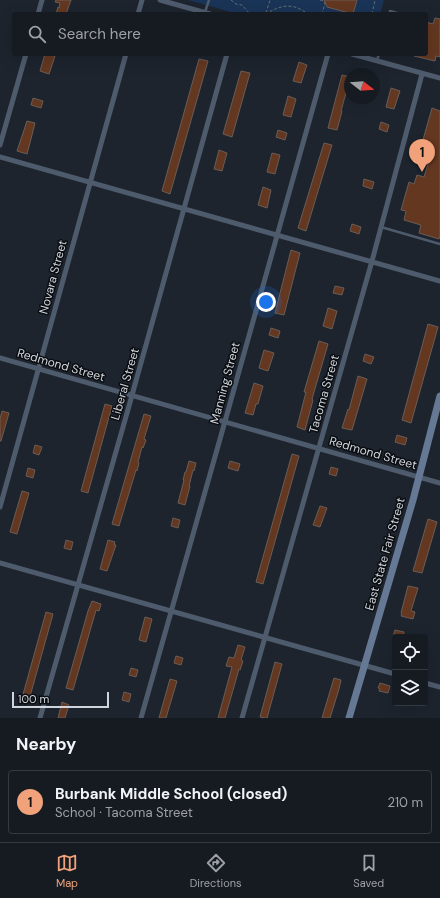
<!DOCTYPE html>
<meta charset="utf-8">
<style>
body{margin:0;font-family:"DM Sans",sans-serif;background:#23282f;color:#f1f3f6}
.controls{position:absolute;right:12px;bottom:12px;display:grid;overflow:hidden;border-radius:4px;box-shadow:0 4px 16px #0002}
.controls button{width:36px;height:36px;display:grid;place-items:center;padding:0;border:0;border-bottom:1px solid #353940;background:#161b22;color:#f1f3f6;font:20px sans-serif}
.compass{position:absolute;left:344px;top:68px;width:36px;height:36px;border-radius:50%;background:#161b22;box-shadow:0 4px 16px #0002;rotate:107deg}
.scale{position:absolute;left:12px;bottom:10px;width:97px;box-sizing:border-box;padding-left:4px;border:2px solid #d0d5db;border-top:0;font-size:11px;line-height:14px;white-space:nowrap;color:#d0d5db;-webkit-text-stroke:3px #0a0d11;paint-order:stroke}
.you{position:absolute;left:266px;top:302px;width:14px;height:14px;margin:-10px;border:3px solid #fff;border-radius:50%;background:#1a73e8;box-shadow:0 0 0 6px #1a73e833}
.badge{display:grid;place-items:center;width:26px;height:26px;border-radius:50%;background:#f1a27b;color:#111;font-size:13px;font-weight:700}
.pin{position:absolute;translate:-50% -33px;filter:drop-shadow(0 1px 2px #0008)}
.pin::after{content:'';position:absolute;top:21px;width:14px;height:12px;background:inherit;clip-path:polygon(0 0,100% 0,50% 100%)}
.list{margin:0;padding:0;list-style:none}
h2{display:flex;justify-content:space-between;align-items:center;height:52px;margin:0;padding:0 16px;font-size:17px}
h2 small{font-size:13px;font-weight:400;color:#9ea1a5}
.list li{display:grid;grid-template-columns:26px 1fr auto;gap:12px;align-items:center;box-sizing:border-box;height:64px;margin:0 8px 8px;padding:0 8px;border:1px solid #353940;border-radius:4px}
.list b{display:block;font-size:15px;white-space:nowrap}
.list p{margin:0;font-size:13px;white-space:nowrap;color:#9ea1a5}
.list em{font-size:13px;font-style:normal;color:#9ea1a5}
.icon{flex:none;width:22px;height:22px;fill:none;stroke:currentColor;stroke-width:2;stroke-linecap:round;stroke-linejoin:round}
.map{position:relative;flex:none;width:440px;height:718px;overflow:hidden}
.search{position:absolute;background:#161b22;box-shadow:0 4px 16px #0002;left:12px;right:12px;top:12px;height:44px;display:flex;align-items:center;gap:10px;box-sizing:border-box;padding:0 14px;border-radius:4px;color:#9ea1a5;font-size:15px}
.sheet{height:124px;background:#161b22}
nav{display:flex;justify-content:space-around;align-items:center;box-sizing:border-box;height:56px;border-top:1px solid #353940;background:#161b22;font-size:11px;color:#9ea1a5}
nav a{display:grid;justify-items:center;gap:2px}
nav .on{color:#f1a27b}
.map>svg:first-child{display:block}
</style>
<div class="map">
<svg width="440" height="718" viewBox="0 0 440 718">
<rect width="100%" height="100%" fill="#1d242e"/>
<!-- green -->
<path fill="#1a3457" d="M188,0H384L380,14H238Z"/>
<!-- building -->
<path fill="#633720" stroke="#6a5d56" d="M56,0H71L66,14H56L58,7L59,8L60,3L55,2Z
M324,0H357L353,14L327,7Z
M435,18L440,19V57L436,56L435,61L414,56L415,54H426V22L433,24Z
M45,54L55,56L49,74L40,71Z
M199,59L208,61L170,194L162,191Z
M299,62L307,65L301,83L293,81Z
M241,71L250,73L232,137L223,134Z
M342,75L350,77V78L341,111H342L337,130L328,128Z
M391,88L400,91L394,109L386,107Z
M288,96L296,99L291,117L283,115Z
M33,98L43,101L41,108L31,105Z
M432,108L440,111V235L439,239L419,233L421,225L404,220L406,211L401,210L409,182L414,184L417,175L424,177L428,164L417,161Z
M27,121L35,123L32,135L27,154L17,151Z
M381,122L389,125L387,132L379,129Z
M278,130L287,133L285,140L276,137Z
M324,143L332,145L306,231L298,228Z
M219,150L227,153L222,171L214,169Z
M272,153L280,155L275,174L267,172Z
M364,179L374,182L372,189L363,186Z
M263,187L271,190L267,208L258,205Z
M352,224L361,227L359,234L350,231Z
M291,250L300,253L284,315L275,313Z
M335,286L344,288L342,295L333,293Z
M328,308L337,311L332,329L323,326Z
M428,324L438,327L411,423L402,420Z
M271,328L280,331L278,338L269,335Z
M319,341L328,344L312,399L313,400L305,430L297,427L306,392H304Z
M264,350L274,353L268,371L259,368Z
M365,354L374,357L371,364L363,361Z
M358,376L367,379L352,430L342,428L348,409L349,410Z
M254,383L263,386L258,404H256L253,415L245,413Z
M105,404L112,406L88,493L81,491Z
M2,411L9,413L1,441H0V419Z
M144,414L151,416L144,439L146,440L143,448L142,447L138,462L139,463L137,471L136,470L119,526L112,524Z
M397,435L407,438L405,445L395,442Z
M35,445L42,447L39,455L33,453Z
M292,454L299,456L263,584L256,582Z
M189,461L196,463L194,471L193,470L189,486H190L185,505L178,503L184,480H183L185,472H186Z
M230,461L240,464L238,471L228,468Z
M331,467L338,469L336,476L329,474Z
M28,468L35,470L33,478L26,476Z
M22,491L29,493L17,534L10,532Z
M320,506L327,508L320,527L313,525Z
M173,518L180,520L178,528L171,526Z
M428,519L437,522L422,573L413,571Z
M66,540L73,542L71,550L64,548Z
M108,540L115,542L114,545H116L107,571L100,569Z
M408,586L418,588L411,611L415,612L413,619L401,616L402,614L401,613Z
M92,601L101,604L99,611L96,610L73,690L66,688L88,611Z
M46,612L53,614L29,700L22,698Z
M145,617L152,619L146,642L139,640Z
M395,630L404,632L403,637H393Z
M238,645L245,647L241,660L243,661L240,670L239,669L225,718H218L232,667L226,666L229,657L234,658Z
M176,656L183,658L181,665L174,663Z
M275,662L282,664L267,718H265L260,717Z
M131,668L138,670L136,677L129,675Z
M334,678L341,680L339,689L330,718H322Z
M170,679L177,681L166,718H159Z
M380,683L390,686L388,693L379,691L380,689L378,688Z
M124,692L131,694L129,702L122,700Z
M62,702L69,705L65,718H58Z"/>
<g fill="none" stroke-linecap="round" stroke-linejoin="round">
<!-- path -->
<path stroke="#656c74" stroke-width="1" stroke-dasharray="3 2" stroke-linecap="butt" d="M231,0L236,4L242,5L250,14
M320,0L324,1L325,3L322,14
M266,13L270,0
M265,14C282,5 292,2 308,14
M372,14L375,0"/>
<!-- lane -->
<path stroke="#4e5b6c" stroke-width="2.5" d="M205,12L209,0
M390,14V11L401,14
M377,60L379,54
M381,227L440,244"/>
<!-- street -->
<path stroke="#4e5b6c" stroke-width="5" d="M160,0L210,14
M38,14L42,0
M138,14L142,0
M352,54L440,78
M0,145L26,54
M0,157L440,281
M0,358L440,483
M0,507L126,54
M0,563L395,674
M425,683L440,687
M40,718L129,406L227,54
M141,718L222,432L328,54
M242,718L372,261L422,74"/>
<!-- secondary -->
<path stroke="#657995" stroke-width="7" d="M349,718L413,500L440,396"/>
</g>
<g text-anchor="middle" stroke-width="3" stroke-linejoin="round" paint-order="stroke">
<!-- street labels -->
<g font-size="12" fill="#d0d5db" stroke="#0a0d11">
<text transform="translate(53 277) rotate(-75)" y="4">Novara Street</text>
<text transform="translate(61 365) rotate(16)" y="4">Redmond Street</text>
<text transform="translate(225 383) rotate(-75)" y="4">Manning Street</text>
<text transform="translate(125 384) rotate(-74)" y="4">Liberal Street</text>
<text transform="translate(324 394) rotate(-74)" y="4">Tacoma Street</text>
<text transform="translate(373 453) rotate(16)" y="4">Redmond Street</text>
<text transform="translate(385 554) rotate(-74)" y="4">East State Fair Street</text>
</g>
</g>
</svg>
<div class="controls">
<button><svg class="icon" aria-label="locate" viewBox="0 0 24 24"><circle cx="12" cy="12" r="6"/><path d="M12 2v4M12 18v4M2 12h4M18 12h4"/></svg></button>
<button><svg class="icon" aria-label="layers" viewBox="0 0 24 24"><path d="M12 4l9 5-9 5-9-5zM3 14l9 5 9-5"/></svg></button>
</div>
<svg class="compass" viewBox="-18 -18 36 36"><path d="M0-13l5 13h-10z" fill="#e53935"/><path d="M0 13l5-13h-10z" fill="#9ea1a5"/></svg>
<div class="scale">100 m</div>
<div class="you"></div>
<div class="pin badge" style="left:422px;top:172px">1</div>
<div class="search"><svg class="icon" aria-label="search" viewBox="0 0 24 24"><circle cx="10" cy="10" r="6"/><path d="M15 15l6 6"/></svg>Search here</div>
</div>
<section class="sheet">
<h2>Nearby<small></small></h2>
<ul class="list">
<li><span class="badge">1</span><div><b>Burbank Middle School (closed)</b><p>School · Tacoma Street</p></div><em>210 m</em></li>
</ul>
</section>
<nav>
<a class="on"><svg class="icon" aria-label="map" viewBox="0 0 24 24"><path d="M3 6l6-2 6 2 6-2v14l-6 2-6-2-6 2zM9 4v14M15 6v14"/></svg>Map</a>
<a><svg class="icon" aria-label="directions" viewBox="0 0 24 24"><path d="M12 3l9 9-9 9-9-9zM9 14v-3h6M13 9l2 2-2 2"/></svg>Directions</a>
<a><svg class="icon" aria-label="saved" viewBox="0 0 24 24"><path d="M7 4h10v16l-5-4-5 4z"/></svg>Saved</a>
</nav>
